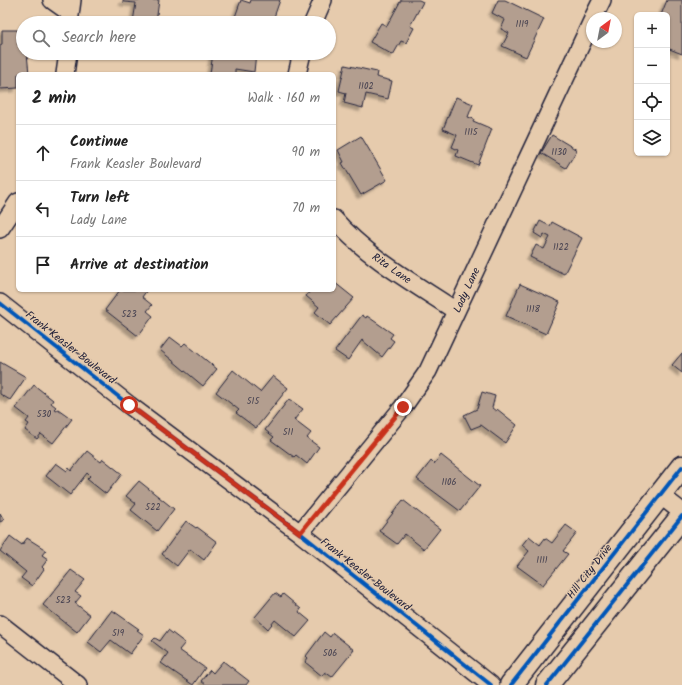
<!DOCTYPE html>
<meta charset="utf-8">
<style>
body{margin:0;font-family:Kalam,sans-serif;background:#f2f2f2;color:#222}
.controls{position:absolute;right:12px;top:12px;display:grid;overflow:hidden;border-radius:6px;box-shadow:0 1px 3px #0004}
.controls button{width:36px;height:36px;display:grid;place-items:center;padding:0;border:0;border-bottom:1px solid #e0e0e0;background:#fff;color:#222;font:20px sans-serif}
.compass{position:absolute;left:586px;top:12px;width:36px;height:36px;border-radius:50%;background:#fff;box-shadow:0 1px 3px #0004;rotate:32deg}
.stop{position:absolute;width:12px;height:12px;margin:-9px;border:3px solid #c8321e;border-radius:50%;background:#fff}
.stop.end{background:#c8321e;border-color:#fff;box-shadow:0 1px 4px #0008}
.list{margin:0;padding:0;list-style:none}
h2{display:flex;justify-content:space-between;align-items:center;height:52px;margin:0;padding:0 16px;font-size:17px}
h2 small{font-size:13px;font-weight:400;color:#767676}
.list li{display:grid;grid-template-columns:26px 1fr auto;gap:12px;align-items:center;box-sizing:border-box;height:56px;padding:0 16px;border-top:1px solid #e0e0e0}
.list b{display:block;font-size:15px;white-space:nowrap}
.list p{margin:0;font-size:13px;white-space:nowrap;color:#767676}
.list em{font-size:13px;font-style:normal;color:#767676}
.icon{flex:none;width:22px;height:22px;fill:none;stroke:currentColor;stroke-width:2;stroke-linecap:round;stroke-linejoin:round}
.map{position:relative;flex:none;width:682px;height:685px;overflow:hidden}
.search{position:absolute;background:#fff;box-shadow:0 1px 3px #0004;left:16px;top:16px;width:320px;height:44px;display:flex;align-items:center;gap:10px;box-sizing:border-box;padding:0 14px;border-radius:22px;color:#767676;font-size:15px}
.panel{position:absolute;background:#fff;box-shadow:0 1px 3px #0004;left:16px;top:72px;width:320px;height:220px;border-radius:6px}
.map>svg:first-child{display:block}
</style>
<div class="map">
<svg width="682" height="685" viewBox="0 0 682 685">
<defs>
<filter id="shadow"><feDropShadow dx="-3.5" dy="3.5" stdDeviation="1" flood-color="#0004"/></filter>
</defs>
<rect width="100%" height="100%" fill="#e6cbad"/>
<filter id="ink" filterUnits="userSpaceOnUse"><feTurbulence type="fractalNoise" baseFrequency=".025" numOctaves="2"/><feDisplacementMap in="SourceGraphic" scale="8" xChannelSelector="R" yChannelSelector="G"/><feConvolveMatrix kernelMatrix="1 2 1 2 8 2 1 2 1" color-interpolation-filters="sRGB"/></filter>
<g filter="url(#ink)">
<!-- building -->
<path fill="#b39e8f" stroke="#22223b" filter="url(#shadow)" d="M123,0H159L156,23L133,22L136,3L123,2Z
M241,0L250,3L251,0H280L272,23H251L235,17Z
M401,0H419L423,2L410,26L414,28L406,43L401,41L393,55L370,42L381,23L387,26Z
M498,0H505L544,19L526,57L502,46L509,33L501,29L505,20L492,13Z
M667,0H682V54L667,48V15H661Z
M2,30H18V45H23V53H27L29,74H18V88L0,89V45L2,44Z
M213,53H256L254,72L235,69V74H210Z
M345,65L377,72L376,77L392,81L388,99L366,94L363,108L344,103L346,93L339,91Z
M456,97L473,104L468,117L474,119L473,121L492,129L478,165L456,156L458,150L452,147L457,135L443,129Z
M552,135L577,150L566,168L541,153Z
M361,136L387,180L361,195L342,163L344,162L338,150Z
M540,221L550,226L552,222L582,238L564,274L530,257L536,245L544,249L550,237L544,234L542,238L534,233Z
M334,282L354,298L330,325L315,312L319,307L306,296L311,290H334Z
M520,284L560,302L546,334L506,316Z
M120,290H147L142,297L152,305L147,311L153,316L138,336L105,310Z
M362,315L366,318L367,316L393,334L390,338L394,341L382,357L362,340L348,360L335,351Z
M170,337L182,346L185,343L217,369L203,386L160,350Z
M682,353V373L672,365Z
M0,362L26,377L10,400L0,394Z
M233,370L260,392L273,376L288,388L256,428L236,413L239,410L216,392Z
M34,385L53,400L51,403L56,407L54,409L56,410L58,409L72,419L53,443L41,434L37,439L25,430L29,424L26,422L29,418L16,408Z
M482,392L495,396L492,408L496,411L497,409L517,425L505,443L481,425L471,429L464,415L477,409Z
M289,399L303,409L294,420L311,433L307,438L319,447L307,464L296,455L294,457L271,440L274,437L265,430Z
M87,451L101,462L103,459L122,474L106,494L87,479L90,476L87,473L70,495L46,476L56,463L67,471L69,468L71,471Z
M441,455L480,486L460,511L417,479L431,461L434,464Z
M139,481L174,509L157,531L131,510L136,504L126,496Z
M403,500L440,529L424,549L405,534L397,544L379,531Z
M0,513L4,520L0,522Z
M186,521L196,528L197,527L217,542L204,560L190,549L177,566L162,554Z
M566,525L577,533L563,551L568,554L543,585L517,566L529,551L522,545L529,536L540,545L545,538L552,543Z
M10,536L22,545L27,538L46,550L42,555L48,559L42,567L44,569L32,586L21,578L26,572L0,551Z
M71,570L85,580L75,592L81,596L75,603L90,615L77,632L43,605Z
M275,593L281,597L283,594L301,609L299,612L310,621L296,637L275,620L268,629L255,617Z
M112,610L139,629L137,630L144,635L130,654L111,640L101,652L88,642Z
M168,630L185,643L179,650L205,668L193,685L161,663L168,653L152,641L155,638L160,641Z
M324,632L330,637L333,633L354,650L332,677L325,672L322,676L305,662L308,658L306,656Z
M223,661L249,681L246,685H206L201,681L210,670L213,673Z"/>
<g fill="none" stroke-linecap="round" stroke-linejoin="round">
<defs>
<path id="minor" d="M52,0L69,12
M593,18L602,0
M69,23L72,0
M313,23L323,0
M65,74L68,53
M297,74L302,53
M334,219C368,258 414,283 456,311
M0,229L18,202
M0,303L129,405L300,533L491,685
M660,495L682,512
M300,533L403,407L428,371L592,21
M0,624L78,685"/>
<path id="tertiary" d="M511,685L682,467
M547,685L682,516"/>
</defs>
<!-- minor casing -->
<use href="#minor" stroke="#22223b" stroke-width="20"/>
<!-- tertiary casing -->
<use href="#tertiary" stroke="#22223b" stroke-width="25"/>
<!-- minor -->
<use href="#minor" stroke="#e6cbad" stroke-width="17"/>
<!-- tertiary -->
<use href="#tertiary" stroke="#e6cbad" stroke-width="22"/>
<defs>
<path id="cycleway" d="M0,303L129,405L300,533L491,685
M511,685L682,467
M547,685L682,516"/>
</defs>
<!-- cycleway casing -->
<use href="#cycleway" stroke="#e6cbad" stroke-width="6"/>
<!-- cycleway -->
<use href="#cycleway" stroke="#0057b8" stroke-width="4"/>
</g>
</g>
<g fill="none" stroke-linecap="round" stroke-linejoin="round" filter="url(#ink)">
<!-- route -->
<path stroke="#c8321e" stroke-width="5" d="M129,405L300,533L403,407"/>
</g>
<g text-anchor="middle" stroke-width="3" stroke-linejoin="round" paint-order="stroke">
<!-- number labels -->
<g font-size="9" fill="#464150">
<text x="522" y="27">1119</text>
<text x="366" y="89">1102</text>
<text x="471" y="135">1115</text>
<text x="559" y="155">1130</text>
<text x="561" y="250">1122</text>
<text x="533" y="312">1118</text>
<text x="129" y="317">523</text>
<text x="253" y="404">515</text>
<text x="44" y="417">530</text>
<text x="288" y="435">511</text>
<text x="449" y="485">1106</text>
<text x="153" y="510">522</text>
<text x="542" y="563">1111</text>
<text x="63" y="603">523</text>
<text x="118" y="636">519</text>
<text x="330" y="656">506</text>
</g>
<!-- street labels -->
<g font-size="11" fill="#22223b" stroke="#e6cbad">
<text transform="translate(392 268) rotate(35)" y="4">Rita Lane</text>
<text transform="translate(466 290) rotate(-65)" y="4">Lady Lane</text>
<text transform="translate(71 347) rotate(38)" y="4">Frank Keasler Boulevard</text>
<text transform="translate(589 571) rotate(-52)" y="4">Hill City Drive</text>
<text transform="translate(366 574) rotate(38)" y="4">Frank Keasler Boulevard</text>
</g>
</g>
</svg>
<div class="controls">
<button>+</button>
<button>−</button>
<button><svg class="icon" aria-label="locate" viewBox="0 0 24 24"><circle cx="12" cy="12" r="6"/><path d="M12 2v4M12 18v4M2 12h4M18 12h4"/></svg></button>
<button><svg class="icon" aria-label="layers" viewBox="0 0 24 24"><path d="M12 4l9 5-9 5-9-5zM3 14l9 5 9-5"/></svg></button>
</div>
<svg class="compass" viewBox="-18 -18 36 36"><path d="M0-13l5 13h-10z" fill="#e53935"/><path d="M0 13l5-13h-10z" fill="#767676"/></svg>
<div class="stop" style="left:129px;top:405px"></div>
<div class="stop end" style="left:403px;top:407px"></div>
<div class="search"><svg class="icon" aria-label="search" viewBox="0 0 24 24"><circle cx="10" cy="10" r="6"/><path d="M15 15l6 6"/></svg>Search here</div>
<section class="panel">
<h2>2 min<small>Walk · 160 m</small></h2>
<ul class="list">
<li><svg class="icon" aria-label="ahead" viewBox="0 0 24 24"><path d="M12 20V5M6 11l6-6 6 6"/></svg><div><b>Continue</b><p>Frank Keasler Boulevard</p></div><em>90 m</em></li>
<li><svg class="icon" aria-label="left" viewBox="0 0 24 24"><path d="M17 20v-9H6M10 6l-5 5 5 5"/></svg><div><b>Turn left</b><p>Lady Lane</p></div><em>70 m</em></li>
<li><svg class="icon" aria-label="arrive" viewBox="0 0 24 24"><path d="M6 21V4h12l-3 4 3 4H6"/></svg><div><b>Arrive at destination</b></div></li>
</ul>
</section>
</div>
